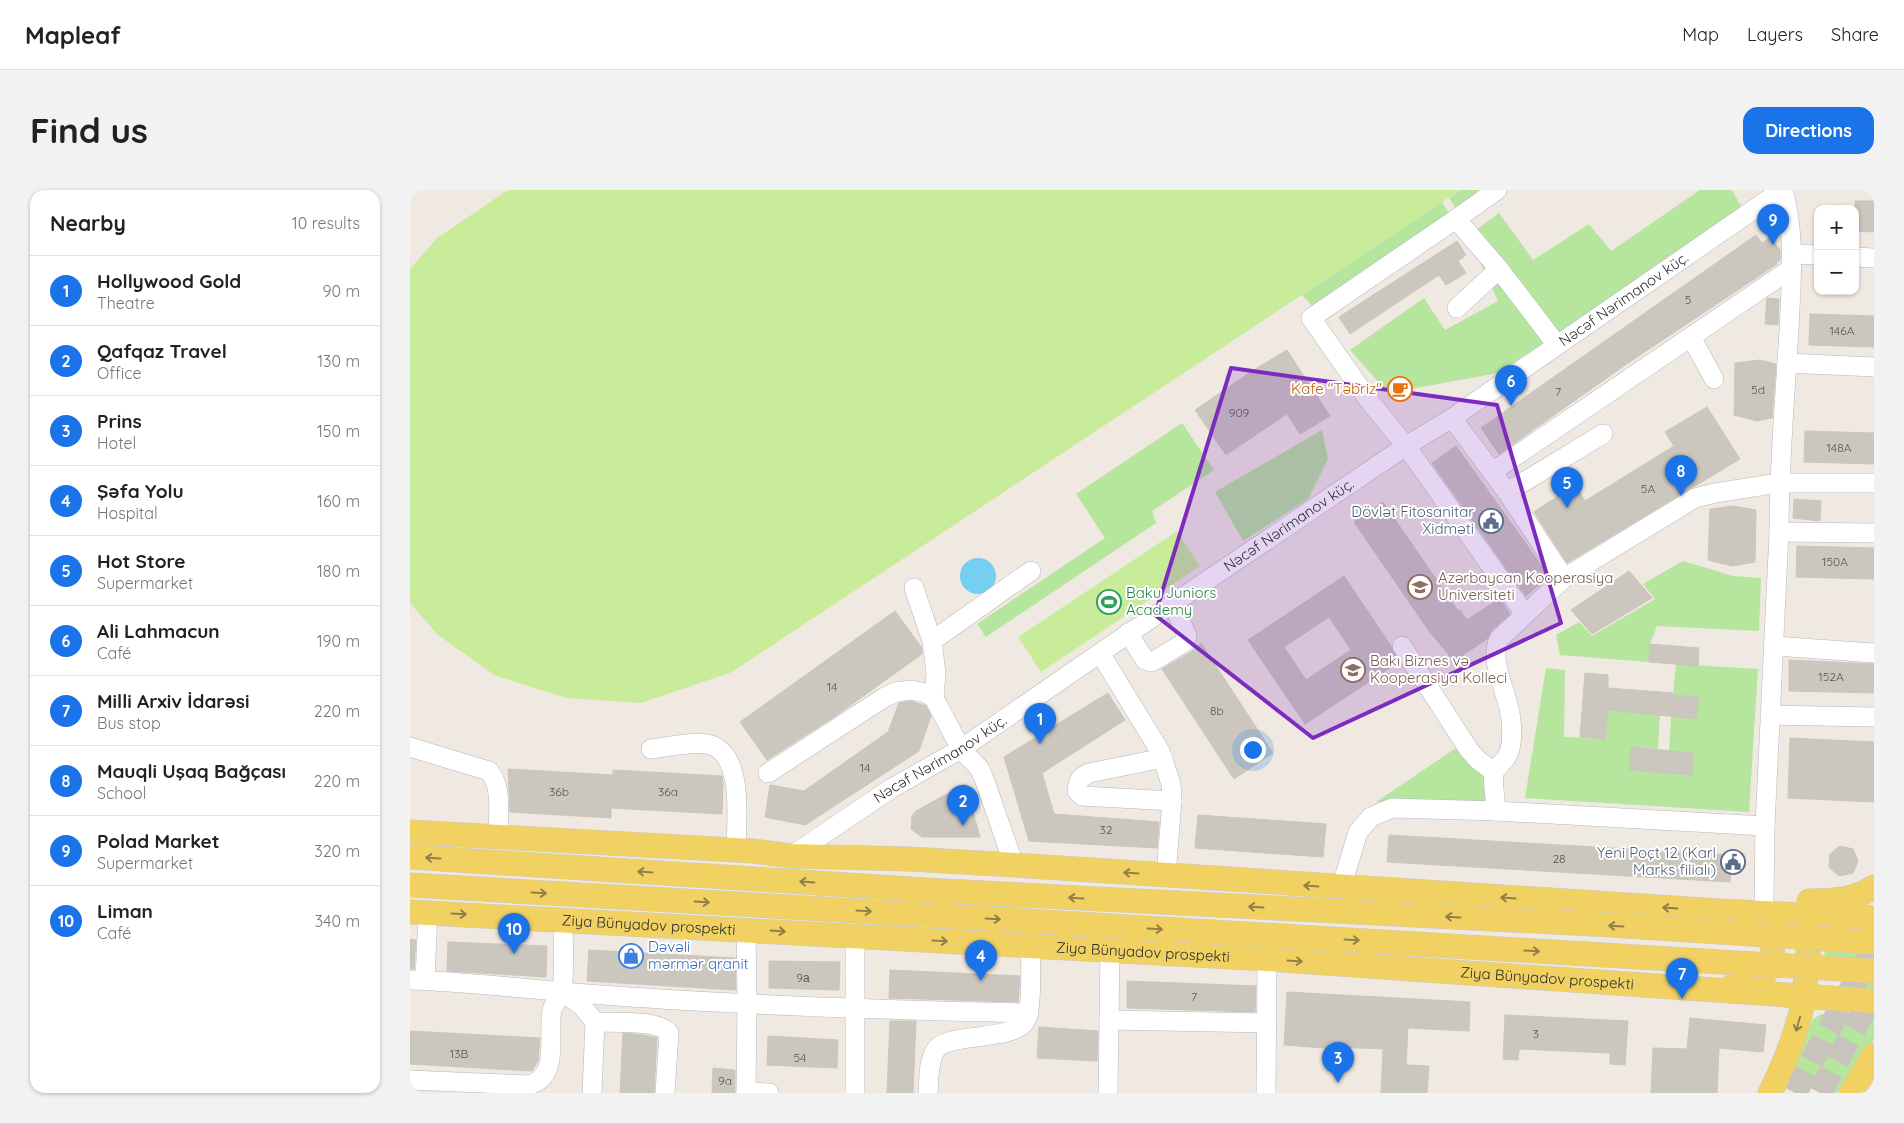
<!DOCTYPE html>
<meta charset="utf-8">
<style>
body{margin:0;font-family:Quicksand,sans-serif;background:#f2f2f2;color:#222}
.controls{position:absolute;right:15px;top:15px;display:grid;overflow:hidden;border-radius:10px;box-shadow:0 1px 4px #0004}
.controls button{width:45px;height:45px;display:grid;place-items:center;padding:0;border:0;border-bottom:1px solid #e0e0e0;background:#fff;color:#222;font:25px sans-serif}
.you{position:absolute;left:842px;top:559px;width:18px;height:18px;margin:-12px;border:4px solid #fff;border-radius:50%;background:#1a73e8;box-shadow:0 0 0 8px #1a73e833}
.badge{display:grid;place-items:center;width:32px;height:32px;border-radius:50%;background:#1a73e8;color:#fff;font-size:16px;font-weight:700}
.pin{position:absolute;translate:-50% -41px;filter:drop-shadow(0 1px 2px #0008)}
.pin::after{content:'';position:absolute;top:26px;width:18px;height:15px;background:inherit;clip-path:polygon(0 0,100% 0,50% 100%)}
.list{margin:0;padding:0;list-style:none}
h2{display:flex;justify-content:space-between;align-items:center;height:65px;margin:0;padding:0 20px;font-size:21px}
h2 small{font-size:16px;font-weight:400;color:#767676}
.list li{display:grid;grid-template-columns:32px 1fr auto;gap:15px;align-items:center;box-sizing:border-box;height:70px;padding:0 20px;border-top:1px solid #e0e0e0}
.list b{display:block;font-size:19px;white-space:nowrap}
.list p{margin:0;font-size:16px;white-space:nowrap;color:#767676}
.list em{font-size:16px;font-style:normal;color:#767676}
.map{position:relative;flex:none;width:1464px;height:903px;overflow:hidden;border-radius:15px}
header{display:flex;align-items:center;gap:30px;box-sizing:border-box;height:70px;padding:0 25px;background:#fff;border-bottom:1px solid #e0e0e0}
header strong{font-size:24px}
nav{display:flex;gap:28px;margin-inline-start:auto;font-size:18px}
.intro{display:flex;align-items:center;justify-content:space-between;box-sizing:border-box;height:120px;padding:0 30px}
h1{margin:0;font-size:35px}
.button{padding:12px 22px;border-radius:15px;background:#1a73e8;color:#fff;font-size:18px;font-weight:700}
main{display:flex;gap:30px;padding:0 30px}
aside{flex:1;background:#fff;border-radius:15px;box-shadow:0 1px 4px #0004}
.map>svg:first-child{display:block}
</style>
<header>
<strong>Mapleaf</strong>
<nav><a>Map</a><a>Layers</a><a>Share</a></nav>
</header>
<div class="intro"><h1>Find us</h1><a class="button">Directions</a></div>
<main>
<aside>
<h2>Nearby<small>10 results</small></h2>
<ul class="list">
<li><span class="badge">1</span><div><b>Hollywood Gold</b><p>Theatre</p></div><em>90 m</em></li>
<li><span class="badge">2</span><div><b>Qafqaz Travel</b><p>Office</p></div><em>130 m</em></li>
<li><span class="badge">3</span><div><b>Prins</b><p>Hotel</p></div><em>150 m</em></li>
<li><span class="badge">4</span><div><b>Şəfa Yolu</b><p>Hospital</p></div><em>160 m</em></li>
<li><span class="badge">5</span><div><b>Hot Store</b><p>Supermarket</p></div><em>180 m</em></li>
<li><span class="badge">6</span><div><b>Ali Lahmacun</b><p>Café</p></div><em>190 m</em></li>
<li><span class="badge">7</span><div><b>Milli Arxiv İdarəsi</b><p>Bus stop</p></div><em>220 m</em></li>
<li><span class="badge">8</span><div><b>Mauqli Uşaq Bağçası</b><p>School</p></div><em>220 m</em></li>
<li><span class="badge">9</span><div><b>Polad Market</b><p>Supermarket</p></div><em>320 m</em></li>
<li><span class="badge">10</span><div><b>Liman</b><p>Café</p></div><em>340 m</em></li>
</ul>
</aside>
<div class="map">
<svg width="1464" height="903" viewBox="0 0 1464 903">
<rect width="100%" height="100%" fill="#efe9e1"/>
<!-- green -->
<path fill="#b6e59e" d="M1050,0H1076L1047,20L1039,8Z
M1290,0H1322L1333,20L1088,183L1001,199L994,193L977,202L940,160L1014,108L1035,140L1088,111L1058,46L1089,23L1123,70L1179,34L1201,61Z
M1032,12L1040,25L905,119L892,105Z
M772,233L804,280L742,321L746,333L576,447L567,434L695,348L666,304Z
M912,240L918,269L898,309L833,351L805,302Z
M1273,371L1323,386L1351,388L1349,441L1247,436L1240,454L1239,472L1150,465L1146,445L1169,432L1182,446L1245,409L1233,394Z
M1266,474L1348,479L1339,622L1115,608L1136,478L1155,480L1154,547L1195,549L1198,520L1250,524L1248,559L1222,557L1220,580L1281,585L1259,561L1261,527L1287,528L1288,507L1263,505Z
M1046,558L1081,592L1075,612H966Z
M1439,739L1464,740V800C1447,798 1431,793 1417,783L1413,769L1417,754Z
M1412,824L1464,828V850L1452,861L1427,903H1413L1380,887L1403,829Z"/>
<!-- pitch -->
<path fill="#c9ec9a" d="M98,0H1050L322,482L231,513L157,508L86,486L28,445L0,413V79L27,48Z
M767,341L790,376L631,482L608,447Z"/>
<!-- water -->
<path fill="#75cff0" d="M550 386a18 18 0 1 1 36 0a18 18 0 1 1-36 0Z"/>
<!-- building -->
<path fill="#cbc7bf" stroke="#cbc5ba" fill-rule="evenodd" d="M1445,11H1464V42L1445,41Z
M1346,45L1352,53L1361,47L1370,60V70L1366,73L1367,74L1218,173L1089,264L1071,238Z
M1047,51L1056,65L1048,71L1056,83L1036,95L1029,85L940,144L929,127Z
M1357,108L1369,109L1368,135L1355,134Z
M1400,124L1464,126V157L1399,155Z
M877,160L920,226L890,244L877,224L816,265L785,220L842,181Z
M1350,170L1366,174L1362,228L1347,231L1324,225L1325,173Z
M1297,217L1330,269L1157,373L1124,322L1165,295L1175,311L1264,256L1255,242Z
M1395,241L1464,243V274L1394,272Z
M1046,256L1139,386L1116,406L1022,273Z
M1384,309L1411,311L1410,331L1383,328Z
M973,312L1048,421L1050,420L1057,430L1090,408L1100,424L1081,441L1077,449L1044,471L1019,441L944,332Z
M1324,316L1346,320L1345,372L1322,376L1298,370L1300,319Z
M1387,356L1464,358V389L1386,387Z
M1219,381L1242,408L1182,444L1161,420Z
M934,386L981,456L989,472L895,534L838,450ZM919,427L941,460L896,490L874,457Z
M485,421L512,458V464L427,525L357,570L330,532Z
M791,453L863,563L824,589L752,479L781,462Z
M1240,454L1289,458L1288,476L1239,472Z
M1379,470L1464,474V503L1379,501Z
M1175,483L1198,485V498L1263,503V505L1288,507L1287,529L1198,520L1195,549L1170,547Z
M698,503L715,530L632,583L644,624L749,632L747,658L619,651L594,567Z
M501,511L516,516L521,526L509,561L395,635L355,627L360,595L394,601L478,542L489,513Z
M1380,548L1464,552V612L1378,608Z
M1221,557L1283,563L1282,585L1220,580Z
M98,579L203,585V580L312,586L313,593L312,624L201,618V628L100,622Z
M555,594L570,647H512L501,639L502,626L506,621Z
M788,625L916,634L913,667L785,658Z
M979,645L1321,665L1320,692L977,672Z
M1430,656L1443,659L1448,671L1443,683L1429,686L1419,677L1420,664Z
M0,749L6,750L4,779H0Z
M38,752L137,756L136,787L37,781Z
M179,760L325,768L326,800L177,791Z
M359,771L430,772L429,800L359,798Z
M480,780L610,786L608,812L479,808Z
M717,791L846,796L845,822L717,818Z
M877,802L1060,812L1059,841L998,838L996,875L1019,876L1017,903H971L973,859L929,857V859L874,855Z
M1095,825L1218,831L1215,875L1200,874V863L1109,859L1108,870L1093,869Z
M1280,828L1356,835L1353,862L1309,858L1307,903H1241L1243,858L1277,859Z
M480,831H506L503,903H477Z
M629,837L688,841L687,871L627,868Z
M0,841L130,848L128,871L122,881L0,874Z
M213,843L234,845L247,848L244,903H210Z
M358,846L428,850L427,878L357,875Z
M303,878L325,880V903H302Z"/>
<g fill="none" stroke-linecap="round" stroke-linejoin="round">
<!-- major-tunnel -->
<path stroke="#c8c4bd" stroke-width="24" stroke-dasharray="24 12" stroke-linecap="butt" d="M1385,903L1464,756
M1410,903L1464,802"/>
<defs>
<g id="minor">
<path d="M1087,0L1046,29L1089,79L1147,155"/>
<path d="M1046,29L901,128L960,212L996,256L1115,424"/>
<path d="M1382,64L1408,65"/>
<path d="M1445,67L1464,68"/>
<path d="M1047,118L1089,79"/>
<path d="M1281,147L1304,189"/>
<path d="M1377,173L1464,177"/>
<path d="M1042,228L1097,302L1154,388"/>
<path d="M1082,282L1382,78"/>
<path d="M1097,302L1193,244"/>
<path d="M1369,342L1464,343"/>
<path d="M504,398L522,451L526,483L524,508"/>
<path d="M718,443L735,470L742,472L775,452L777,446L763,413"/>
<path d="M522,451L621,381"/>
<path d="M992,456L1059,560L1068,570L1084,582"/>
<path d="M1364,456L1464,463"/>
<path d="M690,463L750,561L761,594L762,611L756,685"/>
<path d="M1360,525L1464,527"/>
<path d="M0,557L79,581C93,597 88,626 88,646"/>
<path d="M241,559C257,557 286,550 301,555C335,567 326,632 326,661"/>
<path d="M753,568L679,583C670,587 668,591 667,601L672,606L762,611"/>
<path d="M358,583L475,507L486,502L501,500L515,503L524,508L551,559L570,579L576,594L604,675"/>
<path d="M1086,621C1086,611 1082,592 1084,583C1086,578 1093,572 1096,568C1103,557 1102,542 1101,530C1099,504 1078,473 1089,449L1154,388L1285,308L1305,303L1369,293H1464"/>
<path id="s1" d="M381,666L482,598L551,559L690,463L996,256L1042,228L1372,0"/>
<path d="M931,698L948,642L961,627L982,618L1086,621L1355,636"/>
<path d="M1354,711L1355,636L1369,342C1369,274 1375,207 1379,140C1381,93 1386,46 1373,0"/>
<path d="M445,746V903"/>
<path d="M0,790C69,792 138,802 207,806C344,816 481,820 619,823"/>
<path d="M15,790L18,722"/>
<path d="M153,802L172,816L185,832L182,903"/>
<path d="M699,830L857,833"/>
<path d="M185,832C203,833 248,829 259,843L255,903"/>
<path d="M0,890L119,895C151,887 137,844 142,820C144,813 151,807 152,799C155,776 153,752 153,729"/>
<path d="M336,902L359,903"/>
<path d="M336,903L337,814L336,739"/>
<path d="M518,903C519,890 518,873 525,861C535,842 599,852 615,832C623,821 620,772 621,756"/>
<path d="M698,903L700,760"/>
<path d="M856,903L857,769"/>
</g>
<g id="major">
<path d="M0,642L343,661L381,666L499,669L604,675L1309,721L1464,728"/>
<path d="M0,667L533,701"/>
<path d="M0,695L534,726"/>
<path d="M1399,711C1423,711 1444,710 1464,697"/>
<path id="s2" d="M0,722L857,769L1464,811"/>
<path d="M1321,797C1332,794 1345,793 1354,784C1364,775 1365,755 1358,743C1355,739 1350,736 1345,733"/>
<path d="M1360,903C1375,873 1387,842 1394,809C1397,792 1394,763 1403,748C1406,743 1412,739 1417,736"/>
<path d="M1441,903L1464,865"/>
</g>
</defs>
<!-- minor casing -->
<use href="#minor" stroke="#b4b7c1" stroke-width="20"/>
<!-- major casing -->
<use href="#major" stroke="#c9c9c9" stroke-width="25"/>
<!-- minor -->
<use href="#minor" stroke="#fff" stroke-width="19"/>
<!-- major -->
<use href="#major" stroke="#f2d163" stroke-width="24"/>
<defs>
<path id="major-bridge" d="M533,701L1201,735L1464,752
M534,726L1464,781"/>
</defs>
<!-- major-bridge casing -->
<use href="#major-bridge" stroke="#c9c9c9" stroke-width="25" stroke-linecap="butt"/>
<!-- major-bridge -->
<use href="#major-bridge" stroke="#f2d163" stroke-width="24"/>
</g>
<!-- one-way arrows -->
<defs><path id="oneway-shaft" d="M-6 0H5M1.5-3L5.5 0L1.5 3" fill="none" stroke-width="1.6" stroke-linecap="round" stroke-linejoin="round" transform="scale(1.25)"/></defs>
<g stroke="#908048">
<use href="#oneway-shaft" transform="translate(23 668) rotate(-177)"/>
<use href="#oneway-shaft" transform="translate(235 682) rotate(-176)"/>
<use href="#oneway-shaft" transform="translate(721 683) rotate(-176)"/>
<use href="#oneway-shaft" transform="translate(397 692) rotate(-176)"/>
<use href="#oneway-shaft" transform="translate(901 696) rotate(-176)"/>
<use href="#oneway-shaft" transform="translate(129 703) rotate(3)"/>
<use href="#oneway-shaft" transform="translate(666 708) rotate(-177)"/>
<use href="#oneway-shaft" transform="translate(1098 708) rotate(-176)"/>
<use href="#oneway-shaft" transform="translate(292 712) rotate(3)"/>
<use href="#oneway-shaft" transform="translate(846 717) rotate(-177)"/>
<use href="#oneway-shaft" transform="translate(1260 718) rotate(-176)"/>
<use href="#oneway-shaft" transform="translate(454 721) rotate(3)"/>
<use href="#oneway-shaft" transform="translate(49 724) rotate(3)"/>
<use href="#oneway-shaft" transform="translate(1043 727) rotate(-177)"/>
<use href="#oneway-shaft" transform="translate(583 729) rotate(3)"/>
<use href="#oneway-shaft" transform="translate(1206 736) rotate(-177)"/>
<use href="#oneway-shaft" transform="translate(745 739) rotate(3)"/>
<use href="#oneway-shaft" transform="translate(368 741) rotate(4)"/>
<use href="#oneway-shaft" transform="translate(942 750) rotate(3)"/>
<use href="#oneway-shaft" transform="translate(530 751) rotate(3)"/>
<use href="#oneway-shaft" transform="translate(1122 761) rotate(3)"/>
<use href="#oneway-shaft" transform="translate(885 771) rotate(4)"/>
<use href="#oneway-shaft" transform="translate(1388 834) rotate(106)"/>
</g>
<!-- marked area -->
<path fill="#7b2cbf" fill-opacity="0.2" stroke="#7b2cbf" stroke-width="4" stroke-linejoin="round" d="M821,178L1087,215L1151,433L903,548L745,425Z"/>
<!-- icons -->
<defs>
<symbol id="cafe-ring" viewBox="-11 -11 22 22"><circle r="9.5" fill="#fff" stroke="#e8710a" stroke-width="1.5"/><path d="M-5.5-4.5H6V0H3Q3 3.5 0 3.5H-2.5Q-5.5 3.5-5.5 0ZM3-3.2v2h1.7v-2ZM-6 4.5H4V6H-6Z" fill="#e8710a"/></symbol>
<symbol id="civic-ring" viewBox="-11 -11 22 22"><circle r="9.5" fill="#fff" stroke="#5c6f8a" stroke-width="1.5"/><path d="M-.6-6.5H3V-4.5H.6V-3L4-1V1h2V6H-6V1h2V-1L-.6-3ZM-1.2 2.5V6h2.4V2.5Z" fill="#5c6f8a"/></symbol>
<symbol id="university-ring" viewBox="-11 -11 22 22"><circle r="9.5" fill="#fff" stroke="#8d6e63" stroke-width="1.5"/><path d="M0-5L7-2L0 1L-7-2ZM-4 1L0 2.5L4 1V4Q0 6-4 4Z" fill="#8d6e63"/></symbol>
<symbol id="stadium-ring" viewBox="-11 -11 22 22"><circle r="9.5" fill="#fff" stroke="#2e9e5b" stroke-width="1.5"/><path d="M0-5a6.5 5 0 1 0 0 10a6.5 5 0 1 0 0-10ZM-3.5-1.8h7v3.6h-7Z" fill="#2e9e5b"/></symbol>
<symbol id="shop-ring" viewBox="-11 -11 22 22"><circle r="9.5" fill="#fff" stroke="#3f7fe0" stroke-width="1.5"/><path d="M-5-2.5h2.3a2.7 3.5 0 0 1 5.4 0H5L5.5 6h-11ZM-1.5-2.5h3a1.5 2.3 0 0 0-3 0Z" fill="#3f7fe0"/></symbol>
</defs>
<g fill-rule="evenodd">
<use href="#cafe-ring" x="976" y="185" width="28" height="28"/>
<use href="#civic-ring" x="1067" y="317" width="28" height="28"/>
<use href="#university-ring" x="996" y="383" width="28" height="28"/>
<use href="#stadium-ring" x="685" y="398" width="28" height="28"/>
<use href="#university-ring" x="929" y="466" width="28" height="28"/>
<use href="#civic-ring" x="1309" y="658" width="28" height="28"/>
<use href="#shop-ring" x="207" y="752" width="28" height="28"/>
</g>
<g text-anchor="middle" stroke-width="4" stroke-linejoin="round" paint-order="stroke">
<!-- number labels -->
<g font-size="12" fill="#555452">
<text x="1278" y="114">5</text>
<text x="1432" y="145">146A</text>
<text x="1348" y="204">5d</text>
<text x="1148" y="206">7</text>
<text x="829" y="227">909</text>
<text x="1429" y="262">148A</text>
<text x="1238" y="303">5A</text>
<text x="1425" y="376">150A</text>
<text x="1421" y="491">152A</text>
<text x="422" y="501">14</text>
<text x="807" y="525">8b</text>
<text x="455" y="582">14</text>
<text x="149" y="606">36b</text>
<text x="258" y="606">36a</text>
<text x="696" y="644">32</text>
<text x="1149" y="673">28</text>
<text x="393" y="792">9а</text>
<text x="784" y="811">7</text>
<text x="1126" y="848">3</text>
<text x="49" y="868">13B</text>
<text x="390" y="872">54</text>
<text x="315" y="895">9a</text>
</g>
<!-- street labels -->
<g font-size="15" fill="#2e2e2e" stroke="#fff">
<text dy="5" stroke="none"><textPath href="#s1" startOffset="1002">Nəcəf Nərimanov küç.</textPath></text>
<text dy="5" stroke="none"><textPath href="#s1" startOffset="598">Nəcəf Nərimanov küç.</textPath></text>
<text dy="5" stroke="none"><textPath href="#s1" startOffset="178">Nəcəf Nərimanov küç.</textPath></text>
<text dy="5" stroke="none"><textPath href="#s2" startOffset="239">Ziya Bünyadov prospekti</textPath></text>
<text dy="5" stroke="none"><textPath href="#s2" startOffset="734">Ziya Bünyadov prospekti</textPath></text>
<text dy="5" stroke="none"><textPath href="#s2" startOffset="1139">Ziya Bünyadov prospekti</textPath></text>
</g>
<!-- food labels -->
<g font-size="15" fill="#c56008" stroke="#fff" text-anchor="end">
<text x="972" y="204">Kafe "Təbriz"</text>
</g>
<!-- service labels -->
<g font-size="15" fill="#4e5e75" stroke="#fff" text-anchor="end">
<text x="1064" y="327">Dövlət Fitosanitar<tspan x="1064" dy="17">Xidməti</tspan></text>
<text x="1306" y="668">Yeni Poçt 12 (Karl<tspan x="1306" dy="17">Marks filialı)</tspan></text>
</g>
<!-- education labels -->
<g font-size="15" fill="#785e54" stroke="#fff" text-anchor="start">
<text x="1028" y="393">Azərbaycan Kooperasiya<tspan x="1028" dy="17">Universiteti</tspan></text>
<text x="960" y="476">Bakı Biznes və<tspan x="960" dy="17">Kooperasiya Kolleci</tspan></text>
</g>
<!-- leisure labels -->
<g font-size="15" fill="#27864d" stroke="#fff" text-anchor="start">
<text x="716" y="408">Baku Juniors<tspan x="716" dy="17">Academy</tspan></text>
</g>
<!-- shop labels -->
<g font-size="15" fill="#366cbe" stroke="#fff" text-anchor="start">
<text x="238" y="762">Dəvəli<tspan x="238" dy="17">mərmər qranit</tspan></text>
</g>
</g>
</svg>
<div class="controls">
<button>+</button>
<button>−</button>
</div>
<div class="you"></div>
<div class="pin badge" style="left:630px;top:554px">1</div>
<div class="pin badge" style="left:553px;top:636px">2</div>
<div class="pin badge" style="left:928px;top:893px">3</div>
<div class="pin badge" style="left:571px;top:791px">4</div>
<div class="pin badge" style="left:1157px;top:318px">5</div>
<div class="pin badge" style="left:1101px;top:216px">6</div>
<div class="pin badge" style="left:1272px;top:809px">7</div>
<div class="pin badge" style="left:1271px;top:306px">8</div>
<div class="pin badge" style="left:1363px;top:55px">9</div>
<div class="pin badge" style="left:104px;top:764px">10</div>
</div>
</main>
